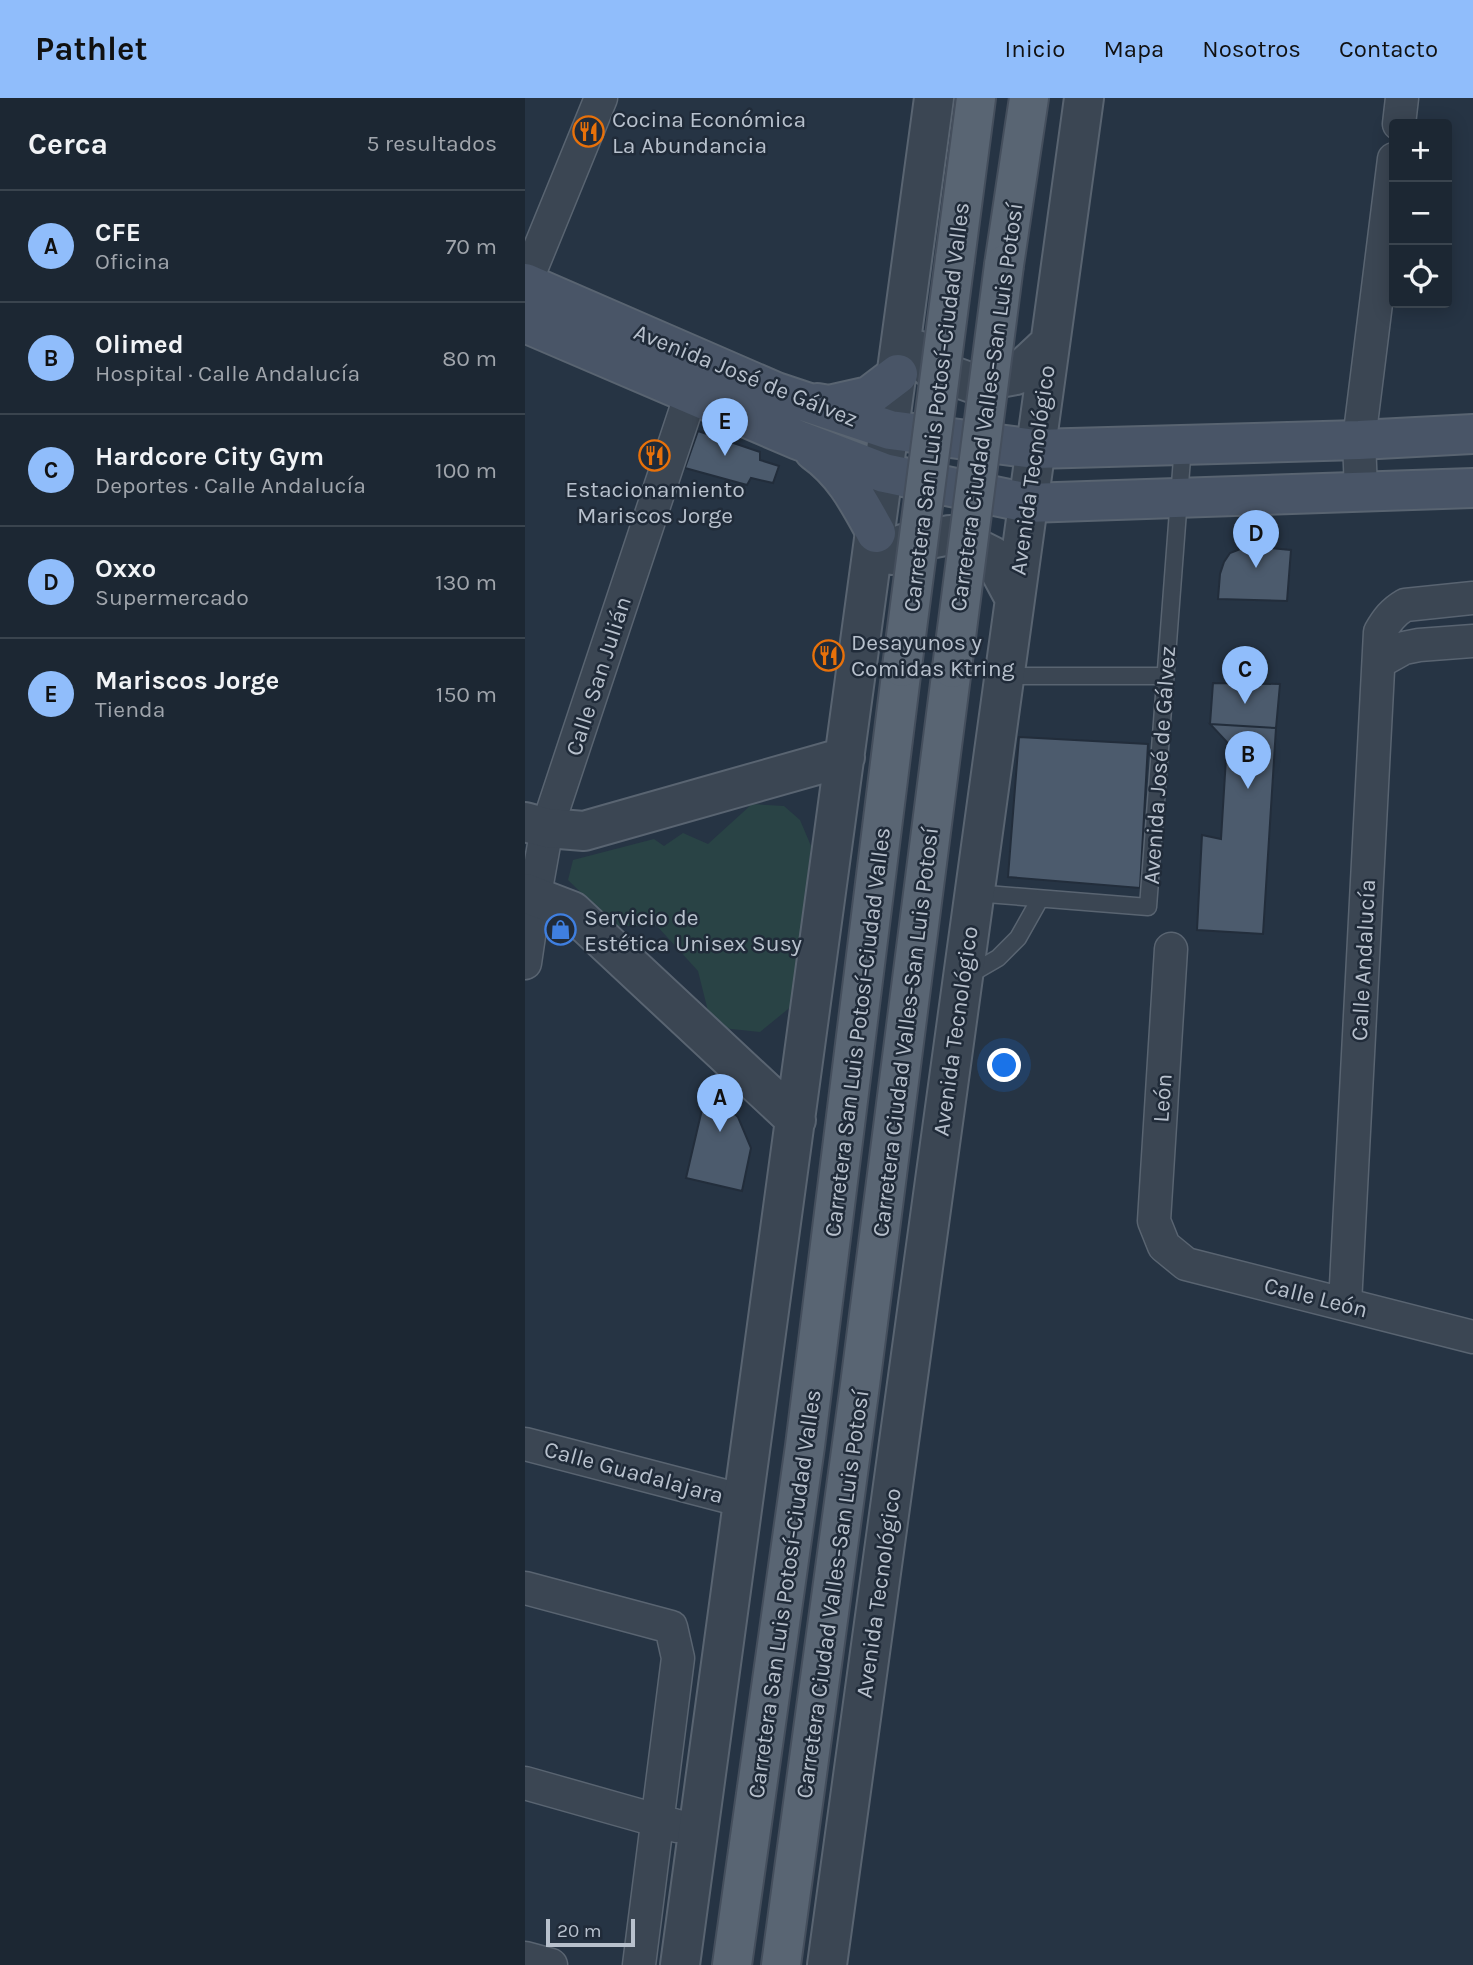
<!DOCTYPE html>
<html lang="es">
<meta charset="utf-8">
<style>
body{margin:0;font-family:Karla,sans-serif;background:#29333f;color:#f1f3f6}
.controls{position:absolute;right:21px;top:21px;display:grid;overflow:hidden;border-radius:7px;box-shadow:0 4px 18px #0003}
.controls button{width:63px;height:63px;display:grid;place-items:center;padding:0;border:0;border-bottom:2px solid #3a444e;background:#1c2733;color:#f1f3f6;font:35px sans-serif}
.scale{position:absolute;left:21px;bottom:18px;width:89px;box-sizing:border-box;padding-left:7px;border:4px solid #b8c1cd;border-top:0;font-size:19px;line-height:24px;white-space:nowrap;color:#b8c1cd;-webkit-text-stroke:5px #202b39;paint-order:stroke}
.you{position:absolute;left:480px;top:968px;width:24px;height:24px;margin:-18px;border:5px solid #fff;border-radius:50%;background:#1a73e8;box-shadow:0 0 0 10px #1a73e833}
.badge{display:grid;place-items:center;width:46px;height:46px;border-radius:50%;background:#90bdfb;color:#111;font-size:23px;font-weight:700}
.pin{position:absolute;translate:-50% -58px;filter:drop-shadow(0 2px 4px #0008)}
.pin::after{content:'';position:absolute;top:37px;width:24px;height:21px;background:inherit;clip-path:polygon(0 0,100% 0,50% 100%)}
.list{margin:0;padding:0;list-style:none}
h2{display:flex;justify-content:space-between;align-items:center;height:91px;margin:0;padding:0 28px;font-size:30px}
h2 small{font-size:23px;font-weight:400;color:#a0a5ac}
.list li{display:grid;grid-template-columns:46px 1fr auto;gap:21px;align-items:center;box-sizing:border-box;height:112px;padding:0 28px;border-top:2px solid #3a444e}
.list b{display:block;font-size:26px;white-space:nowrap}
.list p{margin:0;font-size:23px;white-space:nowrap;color:#a0a5ac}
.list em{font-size:23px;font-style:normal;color:#a0a5ac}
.icon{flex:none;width:38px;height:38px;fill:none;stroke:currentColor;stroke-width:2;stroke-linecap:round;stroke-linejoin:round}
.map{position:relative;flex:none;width:948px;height:1867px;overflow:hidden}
header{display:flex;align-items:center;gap:42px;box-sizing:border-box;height:98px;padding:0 35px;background:#90bdfb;color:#111}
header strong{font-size:33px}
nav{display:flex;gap:38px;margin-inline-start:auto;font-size:24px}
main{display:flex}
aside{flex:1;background:#1c2733}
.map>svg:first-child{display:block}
</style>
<header>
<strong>Pathlet</strong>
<nav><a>Inicio</a><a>Mapa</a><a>Nosotros</a><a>Contacto</a></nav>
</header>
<main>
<aside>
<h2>Cerca<small>5 resultados</small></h2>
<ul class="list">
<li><span class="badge">A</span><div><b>CFE</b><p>Oficina</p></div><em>70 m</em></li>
<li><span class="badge">B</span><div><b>Olimed</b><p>Hospital · Calle Andalucía</p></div><em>80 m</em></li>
<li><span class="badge">C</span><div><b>Hardcore City Gym</b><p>Deportes · Calle Andalucía</p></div><em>100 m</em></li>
<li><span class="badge">D</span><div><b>Oxxo</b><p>Supermercado</p></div><em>130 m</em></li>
<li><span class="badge">E</span><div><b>Mariscos Jorge</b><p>Tienda</p></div><em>150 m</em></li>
</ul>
</aside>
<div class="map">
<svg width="948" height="1867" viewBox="0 0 948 1867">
<rect width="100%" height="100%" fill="#263444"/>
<!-- green -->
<path fill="#294345" d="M227,706L259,708L275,722L286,748L268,907L235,934L197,930L185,921L173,873L132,828H90L43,782L48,762L129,741L139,748L158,735L183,746Z"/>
<!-- building -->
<path fill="#4c5b6d" stroke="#222d3b" stroke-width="2" d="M173,333L235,354V362L254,368L248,385L226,380L222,387L160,370Z
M723,448L766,452L762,503L693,501L695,476L699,464L705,455Z
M688,585L755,586L751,630L685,626Z
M685,626L751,630L738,836L672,832L677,737L696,741L702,644Z
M494,639L623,646L615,790L483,779Z
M182,990L213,1019L226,1050L217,1093L161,1080Z"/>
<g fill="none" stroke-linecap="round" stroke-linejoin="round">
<defs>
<path id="service" d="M479,578H640
M449,795L623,809L658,347
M442,878L473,860L493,840L515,801"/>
<path id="minor" d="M874,26L877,0
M0,186L76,0
M836,393L834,342L869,61
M854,564L879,550L894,547L948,543
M646,851L629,1123L639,1148L661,1166L948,1239
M0,865L10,797L22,730L166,296
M820,1206L855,534C862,522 868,514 880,507L948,500
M0,1346L219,1403
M0,1490L146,1529L153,1560L114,1867
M0,1685L152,1728
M0,1860L26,1867"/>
<path id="tertiary" d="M392,252L405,270L447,285L491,277L524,246
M367,457L378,446L425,437L467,458L490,501
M0,724L22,730L59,733L320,659
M0,795L47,813L271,1022
M155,1867L409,0
M302,1867L559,0"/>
<path id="secondary" d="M0,185L251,294L365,332L510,351L834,342L948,336
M0,225L273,342L359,375L503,405L948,390
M292,305L304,307L344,298L373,276
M289,353C319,374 334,404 351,435"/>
<path id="primary" d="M430,161L451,0
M479,167L504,0
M207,1867L280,1348L377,569
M256,1867L335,1287L427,570"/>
</defs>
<!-- service casing -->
<use href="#service" stroke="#596471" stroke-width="19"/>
<!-- minor casing -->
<use href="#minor" stroke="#596471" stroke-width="35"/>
<!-- tertiary casing -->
<use href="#tertiary" stroke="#596471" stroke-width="42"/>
<!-- secondary casing -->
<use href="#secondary" stroke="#596471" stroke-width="42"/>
<!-- primary casing -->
<use href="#primary" stroke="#454f5d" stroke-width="42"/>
<!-- service -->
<use href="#service" stroke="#3b4653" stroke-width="16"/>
<!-- minor -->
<use href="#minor" stroke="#3b4653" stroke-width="32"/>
<!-- tertiary -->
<use href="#tertiary" stroke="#3b4653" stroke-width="38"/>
<!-- secondary -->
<use href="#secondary" stroke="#495567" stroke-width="38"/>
<!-- primary -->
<use href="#primary" stroke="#596573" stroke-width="38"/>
<defs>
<path id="primary-bridge" d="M377,569L430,161
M427,570L479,167"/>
</defs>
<!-- primary-bridge casing -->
<use href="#primary-bridge" stroke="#454f5d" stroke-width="42" stroke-linecap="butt"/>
<!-- primary-bridge -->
<use href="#primary-bridge" stroke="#596573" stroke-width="38"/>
</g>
<!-- icons -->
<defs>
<symbol id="restaurant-ring" viewBox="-11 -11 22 22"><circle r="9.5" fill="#202b39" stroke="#e8710a" stroke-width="1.5"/><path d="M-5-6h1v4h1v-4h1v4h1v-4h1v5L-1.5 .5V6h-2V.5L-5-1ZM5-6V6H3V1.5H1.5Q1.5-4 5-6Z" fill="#e8710a"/></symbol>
<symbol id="shop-ring" viewBox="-11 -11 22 22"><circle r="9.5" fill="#202b39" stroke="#3f7fe0" stroke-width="1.5"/><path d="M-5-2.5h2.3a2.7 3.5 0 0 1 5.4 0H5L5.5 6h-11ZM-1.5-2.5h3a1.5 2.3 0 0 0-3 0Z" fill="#3f7fe0"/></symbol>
</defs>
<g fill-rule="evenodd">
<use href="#restaurant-ring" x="46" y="16" width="35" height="35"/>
<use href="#restaurant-ring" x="112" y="340" width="35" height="35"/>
<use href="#restaurant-ring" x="286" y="540" width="35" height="35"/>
<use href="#shop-ring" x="18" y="814" width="35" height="35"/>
</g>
<g text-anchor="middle" stroke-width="5" stroke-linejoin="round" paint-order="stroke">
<!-- poi labels -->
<g font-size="23" fill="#b8c1cd" stroke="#202b39" text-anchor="start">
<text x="87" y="29">Cocina Económica<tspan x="87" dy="26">La Abundancia</tspan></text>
<text x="130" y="399" text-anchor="middle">Estacionamiento<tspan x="130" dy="26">Mariscos Jorge</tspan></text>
<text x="326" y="552">Desayunos y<tspan x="326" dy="26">Comidas Ktring</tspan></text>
<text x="59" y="827">Servicio de<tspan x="59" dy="26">Estética Unisex Susy</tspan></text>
</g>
<!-- street labels -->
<g font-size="23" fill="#b8c1cd" stroke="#202b39">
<text transform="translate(221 277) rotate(22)" y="8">Avenida José de Gálvez</text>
<text transform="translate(411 309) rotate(-83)" y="8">Carretera San Luis Potosí-Ciudad Valles</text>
<text transform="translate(461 309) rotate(-82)" y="8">Carretera Ciudad Valles-San Luis Potosí</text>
<text transform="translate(507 372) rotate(-82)" y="8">Avenida Tecnológico</text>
<text transform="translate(73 578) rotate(-72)" y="8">Calle San Julián</text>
<text transform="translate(634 667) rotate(-86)" y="8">Avenida José de Gálvez</text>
<text transform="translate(838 862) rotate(-87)" y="8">Calle Andalucía</text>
<text transform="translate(430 933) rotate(-82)" y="8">Avenida Tecnológico</text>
<text transform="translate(332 934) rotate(-83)" y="8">Carretera San Luis Potosí-Ciudad Valles</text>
<text transform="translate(380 934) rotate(-83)" y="8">Carretera Ciudad Valles-San Luis Potosí</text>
<text transform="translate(637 1000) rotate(-86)" y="8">León</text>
<text transform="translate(791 1199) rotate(14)" y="8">Calle León</text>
<text transform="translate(109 1374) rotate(15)" y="8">Calle Guadalajara</text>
<text transform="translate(353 1495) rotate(-82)" y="8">Avenida Tecnológico</text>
<text transform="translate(259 1496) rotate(-82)" y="8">Carretera San Luis Potosí-Ciudad Valles</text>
<text transform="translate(307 1496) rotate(-82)" y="8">Carretera Ciudad Valles-San Luis Potosí</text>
</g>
</g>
</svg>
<div class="controls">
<button>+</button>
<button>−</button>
<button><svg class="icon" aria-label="locate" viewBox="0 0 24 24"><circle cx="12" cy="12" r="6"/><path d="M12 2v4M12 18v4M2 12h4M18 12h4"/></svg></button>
</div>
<div class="scale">20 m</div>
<div class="you"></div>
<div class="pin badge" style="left:195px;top:1034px">A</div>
<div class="pin badge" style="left:723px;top:691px">B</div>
<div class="pin badge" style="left:720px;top:606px">C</div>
<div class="pin badge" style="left:731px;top:470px">D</div>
<div class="pin badge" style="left:200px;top:358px">E</div>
</div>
</main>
